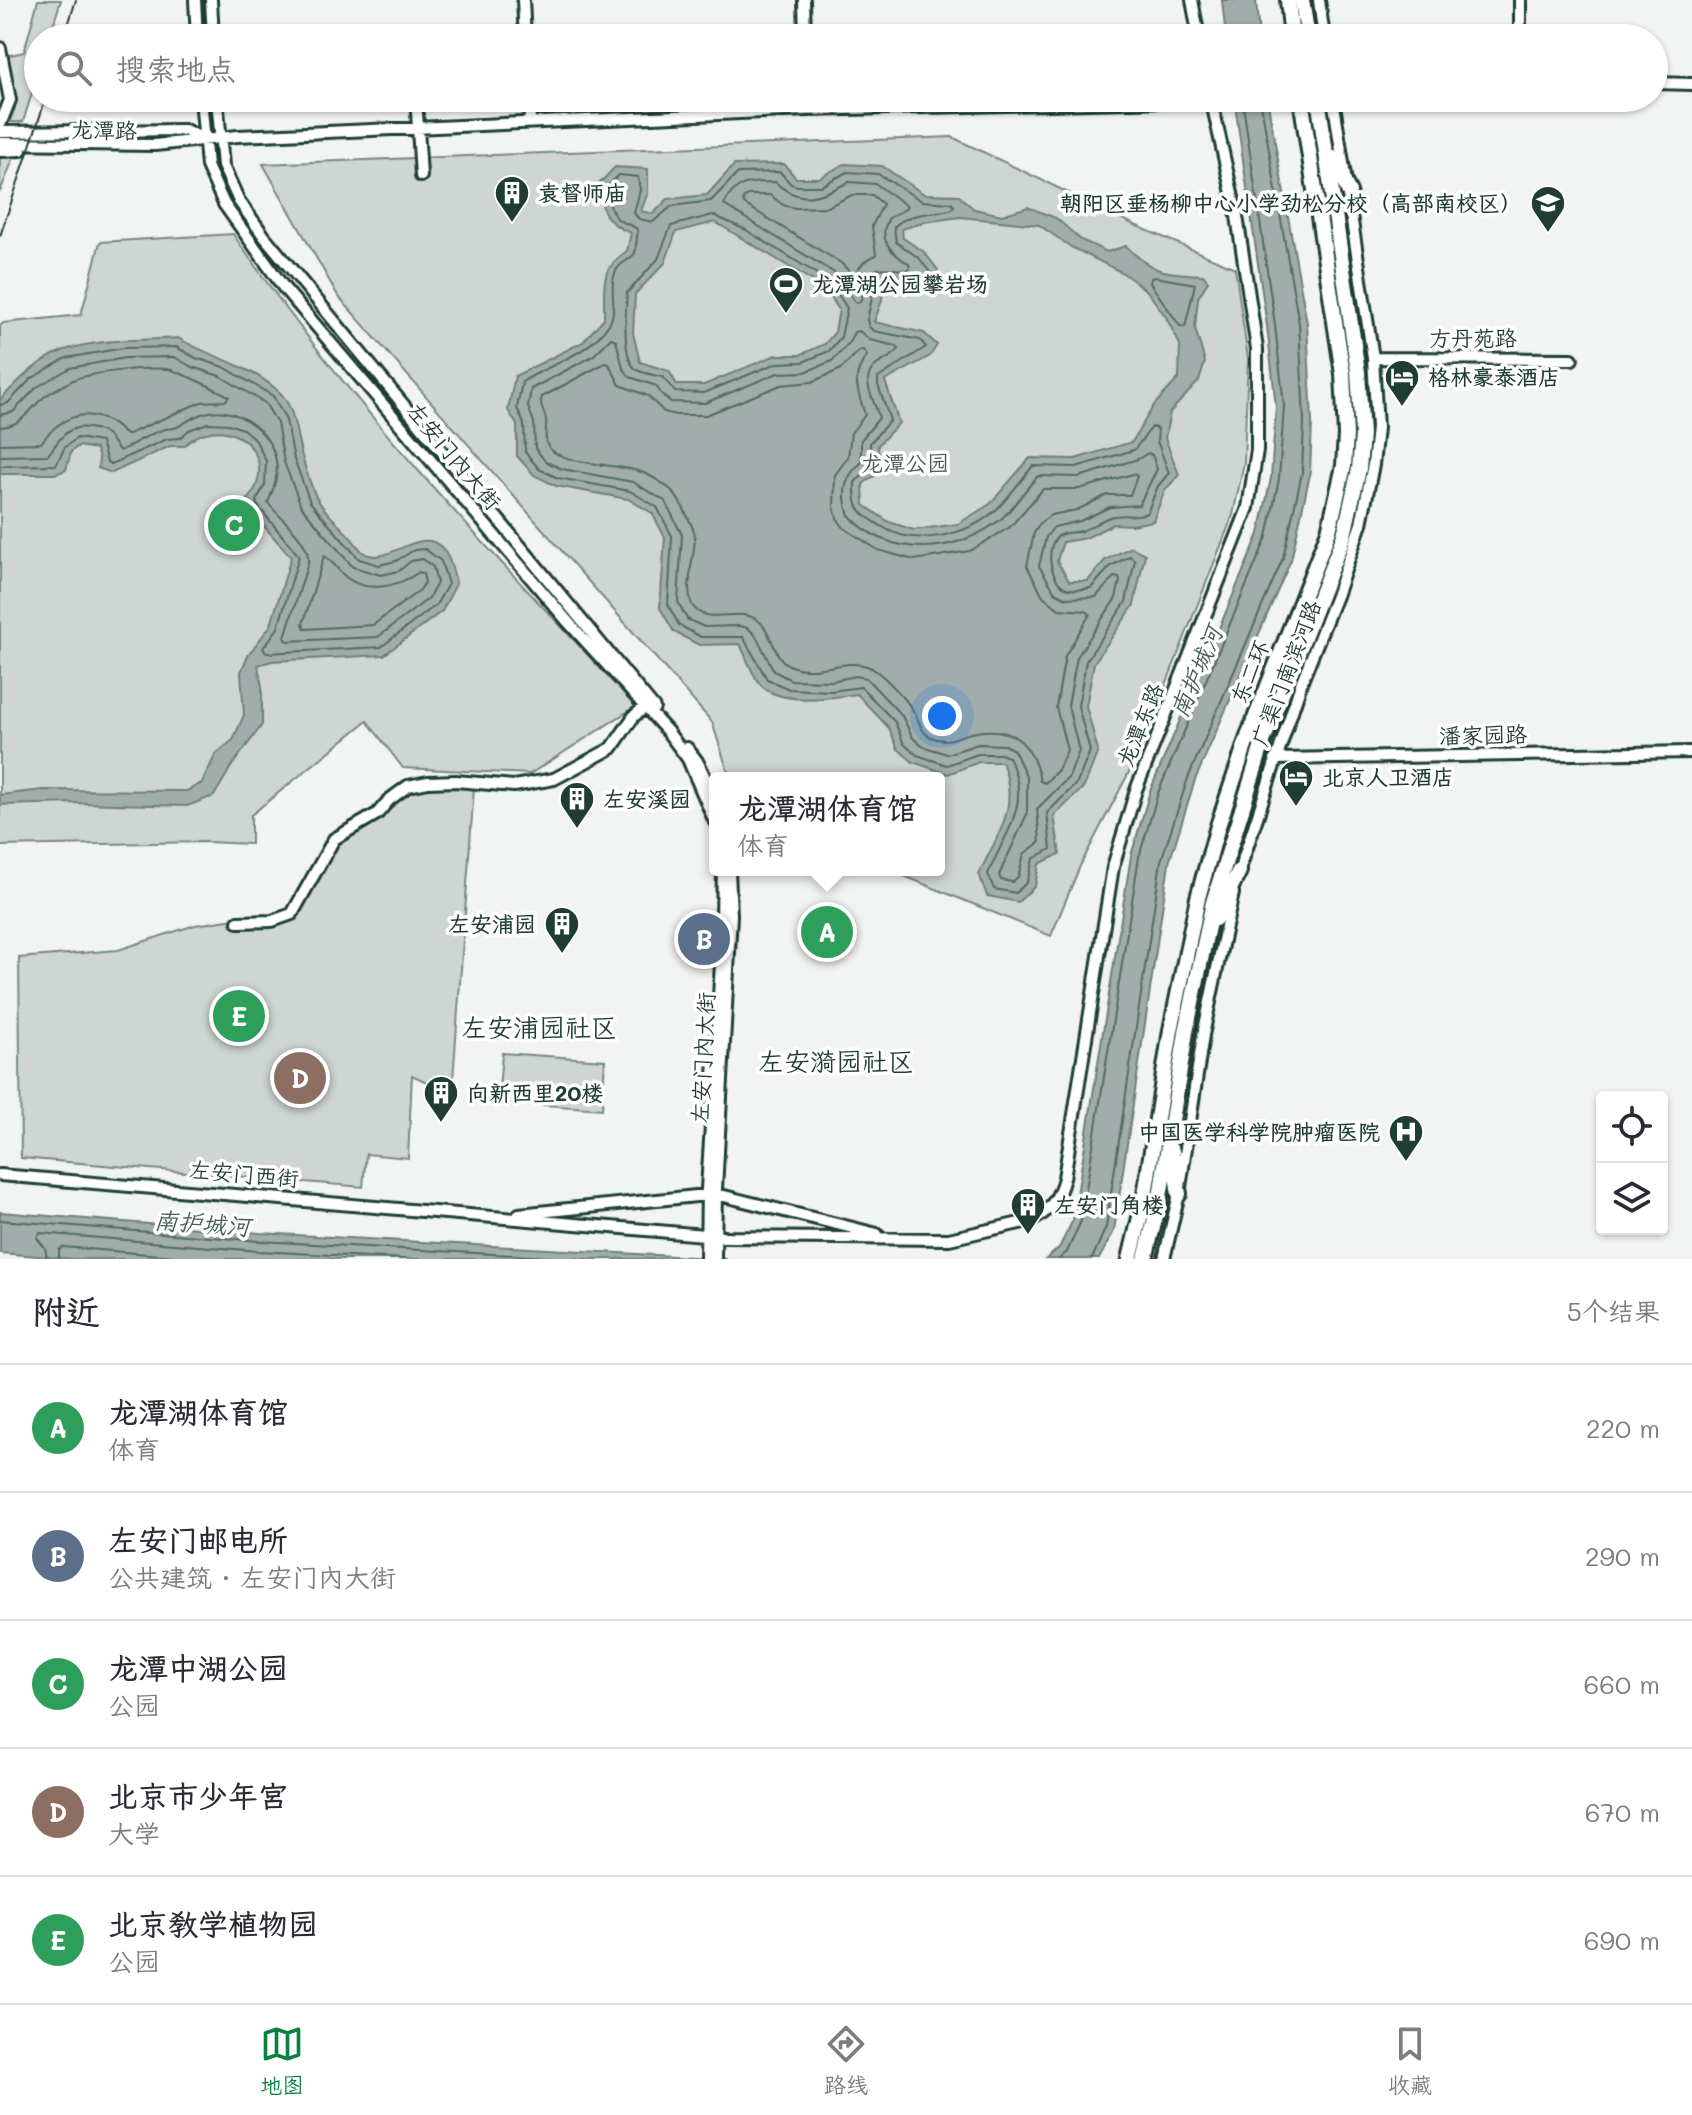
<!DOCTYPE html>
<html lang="zh">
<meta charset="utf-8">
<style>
body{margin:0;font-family:Mali,"LXGW WenKai TC",sans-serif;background:#f2f2f3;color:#2b2b33}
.controls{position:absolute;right:24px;bottom:24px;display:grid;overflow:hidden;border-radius:8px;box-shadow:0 2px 6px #0004}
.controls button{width:72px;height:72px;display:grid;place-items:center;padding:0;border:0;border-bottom:2px solid #e1e1e2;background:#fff;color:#2b2b33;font:40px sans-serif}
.you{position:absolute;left:942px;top:716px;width:28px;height:28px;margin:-20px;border:6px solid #fff;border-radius:50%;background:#1a73e8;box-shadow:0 0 0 12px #1a73e833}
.badge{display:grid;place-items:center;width:52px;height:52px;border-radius:50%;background:#0b8043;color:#fff;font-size:26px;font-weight:700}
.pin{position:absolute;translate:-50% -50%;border:4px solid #fff;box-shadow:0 2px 8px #0006}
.popup{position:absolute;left:709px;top:772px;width:236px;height:104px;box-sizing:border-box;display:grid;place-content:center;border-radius:8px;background:#fff;filter:drop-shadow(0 2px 6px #0005);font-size:26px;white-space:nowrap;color:#7c7c81}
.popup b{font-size:30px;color:#2b2b33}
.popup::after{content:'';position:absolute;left:50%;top:100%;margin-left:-16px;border:16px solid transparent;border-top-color:#fff}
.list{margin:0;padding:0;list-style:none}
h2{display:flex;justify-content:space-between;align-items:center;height:104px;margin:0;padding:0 32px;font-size:34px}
h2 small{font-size:26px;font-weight:400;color:#7c7c81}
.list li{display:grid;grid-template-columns:52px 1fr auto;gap:24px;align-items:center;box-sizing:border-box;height:128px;padding:0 32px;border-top:2px solid #e1e1e2}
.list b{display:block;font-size:30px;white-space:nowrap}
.list p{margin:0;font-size:26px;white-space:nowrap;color:#7c7c81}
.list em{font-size:26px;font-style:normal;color:#7c7c81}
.icon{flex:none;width:44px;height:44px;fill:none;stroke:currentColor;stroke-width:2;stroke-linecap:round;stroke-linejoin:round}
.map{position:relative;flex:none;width:1692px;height:1259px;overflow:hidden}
.search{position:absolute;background:#fff;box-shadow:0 2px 6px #0004;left:24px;right:24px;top:24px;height:88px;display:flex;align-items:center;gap:20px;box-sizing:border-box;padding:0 28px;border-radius:44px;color:#7c7c81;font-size:30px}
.sheet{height:744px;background:#fff}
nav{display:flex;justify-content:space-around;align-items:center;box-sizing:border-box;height:112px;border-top:2px solid #e1e1e2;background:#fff;font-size:22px;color:#7c7c81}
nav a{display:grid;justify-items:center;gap:4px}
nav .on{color:#0b8043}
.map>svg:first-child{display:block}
</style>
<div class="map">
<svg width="1692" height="1259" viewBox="0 0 1692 1259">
<rect width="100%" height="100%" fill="#f2f3f3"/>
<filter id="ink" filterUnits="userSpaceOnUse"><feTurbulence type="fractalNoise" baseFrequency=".0125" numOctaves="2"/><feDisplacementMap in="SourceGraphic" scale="16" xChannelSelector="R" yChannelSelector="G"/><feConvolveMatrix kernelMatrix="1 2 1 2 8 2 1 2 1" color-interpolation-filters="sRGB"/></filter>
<g filter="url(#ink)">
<!-- green -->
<path fill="#ced5d3" stroke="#768984" stroke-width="2" d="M38,0H61L49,38H38V73L23,122H9L15,108L6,56L24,52Z
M952,137L1137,226L1235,268L1248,358L1244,463L1233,515L1139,753L1080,866L1051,936L897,873L868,870H939V778H730L712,722L338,296L263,164Z
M14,157L0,192V158Z
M233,234C349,405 494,556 636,706L530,774L403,768L367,721L251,815V844L205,842L0,846V326L3,323L81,315L100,242Z
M429,785L474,787L452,1094L412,1075L408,1158L366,1154L363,1187L21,1158L19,958L118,950L195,925L235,919L289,920L337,843L389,809L409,789Z
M502,1053L605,1060L602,1109L498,1102Z"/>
<!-- water -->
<path fill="#a1adaa" stroke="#6d807b" stroke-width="2" fill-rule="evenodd" d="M1222,0H1256L1259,38H1226Z
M1234,98H1267L1307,323L1312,422L1310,474L1291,560L1195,780L1169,863L1114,1231L1099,1259H1046L1059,1248L1073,1220L1131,856L1150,791L1259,534L1271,478L1276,407L1267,326Z
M784,164L796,178H819L844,164L882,166L924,194L958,195L974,209L1002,215L1028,207L1056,218L1081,240L1107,252L1126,246C1155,275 1163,272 1203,275L1208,281L1198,298L1195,328L1205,362L1199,381L1170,412L1165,438L1179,475L1165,490L1153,521L1132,525L1113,524L1086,538L1063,542L1057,561L1069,581H1088L1105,560L1131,547L1145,554L1134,605L1094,663L1086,706L1098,751L1084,787L1054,816L1060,854L1039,864L1035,886L1018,902L987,896L979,874C998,833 1020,808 1002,762H979L948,774L913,762L898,749L889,728L857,694C832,698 778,706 760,684C751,673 746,656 740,644L699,645L674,632L660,608L665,537L652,513L628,499L556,486L534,475L517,456V425L508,410L515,376L583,342L604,318C605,286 598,271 627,251L631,233C604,222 603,213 598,185L615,167L648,169V192L641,211L653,214L668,199L707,195L734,165ZM960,217L1039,225L1071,247L1123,273L1147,291L1166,317L1180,345L1179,378L1154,405L1132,442L1075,459L1030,458L990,504L958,524L914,530L889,522L864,505L863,484L880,472L878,445L899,423L885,381L930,356L937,345L924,333L874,322L882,300L883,285L907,289L933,288L938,270L924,252L903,238L902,229L924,222ZM715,222L826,289L839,310L835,332L825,344L800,355H776L704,385H677L669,371L640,362L633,333L635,294L665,263L676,232Z
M178,338C210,357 247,364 276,389C296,405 295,434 302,456C305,469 311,485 316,497C324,512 341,526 352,539C355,543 360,550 364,553C393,571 440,497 456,584L442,611L384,655L272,661L258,665L262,687V725L231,767L214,796L187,806L78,803L0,805V795L43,790L187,791L202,783L216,754L233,740L244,715L241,672L248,655L271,625L291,557L250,510L247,500C250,496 256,489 257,484C271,442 217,412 184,446H170L112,473L98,468L99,458L96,449L78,446L71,452L66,470L55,474H0V400C18,381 39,359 65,350C101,338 141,341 178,338Z
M0,1212L260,1233L727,1259H75L0,1253Z"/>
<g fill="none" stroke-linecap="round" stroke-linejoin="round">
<!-- shore -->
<path stroke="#536a63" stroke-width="2" d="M780,172L791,184L797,186H821L847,172L878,174L922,201L951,203L954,206L951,210C934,213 906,213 894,227L896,242L919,258L929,271L927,279L907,281L883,277L875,284L867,320L869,327L874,331L920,340L926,347L878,378V385L890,420L870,443L871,468L855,482C854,510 859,512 881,526C914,548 968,536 997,509C1010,496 1021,480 1033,466L1076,467L1134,450L1152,427L1158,429L1157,441L1169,473L1158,486L1147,513C1135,518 1122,513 1110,517C1100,520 1091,528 1081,531C1075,533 1068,532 1062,534C1043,542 1049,581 1066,588C1073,591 1085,589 1091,588L1111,566L1130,556L1135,560L1126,602L1086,661L1078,706L1090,751L1077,783L1047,813L1051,849L1033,859L1027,882L1016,893L994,889L988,874C1004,834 1034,802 1008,757L1001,754H978L947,765L917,755L904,744L895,722L861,687L831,691L789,689L767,679L743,637H701L679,625L668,605L672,536L657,507L630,491L558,478L539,469L525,452L524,424L517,408L522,382C551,363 589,355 609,324C619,309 607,286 617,269C621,262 631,260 635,253L638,230C632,224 626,225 619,220C609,213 608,197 608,186L619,175L638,177L640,190L634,213L639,219L653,222L672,206L711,201L738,173Z
M849,182L876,184L907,206L905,209L889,218C876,240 892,253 909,264L910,269C896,273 876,260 867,278C862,286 865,295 859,303L855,302L836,274L724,205C736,179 750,183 775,182C800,206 821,196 849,182Z
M748,195H770L783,205L795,208L827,207L852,195H872L883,204L872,226L876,255L864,262L856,272L851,273L841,263L744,204L743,199Z
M713,215L746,230L830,282L847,308L841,337L829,351L803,362L777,363L704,393L675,392L663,377C655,375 645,374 637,370C621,361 626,309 627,293L658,259L671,226Z
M1155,277L1195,284L1185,327L1180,326L1150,283L1151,278Z
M859,331L870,340L896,346L899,349C894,356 886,359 878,364C857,378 875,399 879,418L861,440V463C844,477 841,494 849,515C888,560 958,554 1001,519C1015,507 1025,489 1038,476L1079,477L1138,459L1148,453L1152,455L1157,469L1139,505L1110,507L1080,521L1054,527L1046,537L1039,566L1055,592L1067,598L1096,597L1114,577L1119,578L1120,581L1116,598L1077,657L1068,706L1079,751L1069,777L1037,809L1040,842L1024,854L1018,877L1012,882L1001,880L999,875L1027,814V778L1014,750L1004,745L978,744L947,754L922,746L913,738L902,716L866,678L856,676L831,681L791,680L774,671L756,636L748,628L739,626L704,627L687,619L678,602L682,535L665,501L633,482L562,469L545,461L535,448L534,422L528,407L531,389L593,356L611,338L616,340L623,368L630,377L656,386L663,396L671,402L705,403L778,373L805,372L832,361L849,343L854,332Z
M863,350L867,356C850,377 858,391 865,415L851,433L848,457L835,475L834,507L837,518L844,528L878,550L914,560L970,551L1010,527L1043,489H1079L1133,474L1137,476L1130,495H1107L1077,510L1051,515L1041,522L1034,533L1027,566L1043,596L1059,609L1086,611L1090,614L1065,656L1056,707L1067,750L1058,770L1045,783L1040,781C1032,742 1012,724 971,733C955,737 947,744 931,737C920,732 920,721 914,712C907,700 880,670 867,666C844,658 814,677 789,665C773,658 773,632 759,621C740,606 711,625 695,609C682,596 695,554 695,537C694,527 688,518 684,509C680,502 676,495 670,489C661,482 649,474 638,471C619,464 555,465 547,444C544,437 547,427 546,420C544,410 539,406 542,397L605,363L609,364L620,385L648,396L664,412L676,415H706L781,385L812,382L841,369L859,351Z
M0,405L8,403L31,379L66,358L124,348L176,347L196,358L224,367L273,396L286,420L294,459L310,502L359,559L379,565L396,561L414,550L425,549L441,561L448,584L436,605L381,647L266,653L263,648L278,628L299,556L257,505L256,501L265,485L266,461L255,439L243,429L228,424L208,423L189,430L180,438L167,439L111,464L107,462L101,442L77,438L65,447L56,465L0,466
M0,415L13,412L37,387L70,368L125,358L174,357L192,367L220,376L265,403L277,423L284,462L301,506L353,567L381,575L399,571L411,561L423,559L433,567L437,583L429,598L378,637L287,641L285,637L308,563C311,540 281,520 268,503C273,489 279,477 276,461C270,430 236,405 205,413C194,416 187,422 177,427C173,429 169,428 165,429C149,433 134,444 120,451C114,447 114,441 108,436C104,431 96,429 89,428C67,424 59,440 48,455L0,456
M0,427C22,426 29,410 44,397C52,391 62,386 71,381C89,372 146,367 168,369C174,370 224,392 229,397L225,401L201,402L126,435C121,431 117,426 111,423C83,406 58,419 41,443L0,444
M324,556C333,561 338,571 347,578C369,594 399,586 419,572L423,574L425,582L420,590L373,625L305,629L303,624Z
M0,1220L260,1241L583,1259
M47,1259L45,1248L37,1238L40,1233L259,1251L404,1259
M59,1259V1250L63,1247L210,1259
M1059,1259L1067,1252L1081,1221L1139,857L1158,793L1267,537L1279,479L1284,406L1275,325L1242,98
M1092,1259L1106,1227L1161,861L1188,778L1283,558L1302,473L1304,422L1299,324L1260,98"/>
<defs>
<path id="minor" d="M195,0L197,38
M211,0L213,38
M523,0L525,38
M804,0L805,38
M1192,0L1199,38
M1319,0L1324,38
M1520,0V38
M0,48L10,100L0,125
M1654,83L1692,84
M201,98L207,166L224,204L284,288L569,623L667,731L688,759L715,822
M217,98L223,166L239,201L264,236L654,708
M529,98L530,122
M417,112L421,176
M0,132L185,130L204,139
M0,143L155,145L238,136L807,110L1212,100
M0,151L21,150
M1373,358L1572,359
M687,748L697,761L715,798
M1275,759L1692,752
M1237,878L1302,681L1336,596L1361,524L1373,465L1377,428L1373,358L1333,98
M238,922L272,921L292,914L334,839L377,814L389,800L408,786L428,782L456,781L514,786L554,779L612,748L634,716L649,704
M0,1175L728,1237L949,1239L1033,1220C1051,1210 1059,1197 1064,1178L1113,867L1136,790L1248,508L1257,450V349L1237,216L1211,98
M519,1214L716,1194L877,1234
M706,1259L707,1189L721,964L723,870
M715,1259L716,1189L731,915L729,870
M1164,1259L1179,1194L1203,1035L1233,893"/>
<path id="highway" d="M1288,0L1292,38
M1302,0L1308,38
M1331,157L1349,192
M1215,919L1239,871
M1172,1151L1179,1194
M1130,1259L1144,1201L1171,1030L1198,898L1218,826L1249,734L1329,531L1344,466L1346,435L1343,374L1301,98
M1145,1259L1159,1203L1186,1032L1213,902L1264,739L1344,535L1359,469L1362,435L1358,372L1318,98"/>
</defs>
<!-- minor casing -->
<use href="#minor" stroke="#1f3d34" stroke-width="16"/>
<!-- highway casing -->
<use href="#highway" stroke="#1f3d34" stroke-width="20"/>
<!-- minor -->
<use href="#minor" stroke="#fff" stroke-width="10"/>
<!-- highway -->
<use href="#highway" stroke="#fff" stroke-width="14"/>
<!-- rail -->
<path stroke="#1f3d34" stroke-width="2" d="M64,38L76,0
M0,236L46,98"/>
</g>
</g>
<!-- icons -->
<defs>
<symbol id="building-pin" viewBox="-11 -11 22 30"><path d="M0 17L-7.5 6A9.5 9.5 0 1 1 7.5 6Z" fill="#1f3d34" stroke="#fff"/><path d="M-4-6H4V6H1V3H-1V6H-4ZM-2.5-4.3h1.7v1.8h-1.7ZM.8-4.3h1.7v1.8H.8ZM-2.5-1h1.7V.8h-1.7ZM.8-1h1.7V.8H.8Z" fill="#fff"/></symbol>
<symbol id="school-pin" viewBox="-11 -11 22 30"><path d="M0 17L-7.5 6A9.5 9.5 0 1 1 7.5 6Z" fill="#1f3d34" stroke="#fff"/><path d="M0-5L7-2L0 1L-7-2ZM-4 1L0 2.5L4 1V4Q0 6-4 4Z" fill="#fff"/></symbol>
<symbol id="stadium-pin" viewBox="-11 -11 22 30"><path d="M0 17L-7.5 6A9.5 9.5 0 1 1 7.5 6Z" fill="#1f3d34" stroke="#fff"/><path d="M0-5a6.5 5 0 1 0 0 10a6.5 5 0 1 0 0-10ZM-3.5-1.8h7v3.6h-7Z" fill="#fff"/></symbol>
<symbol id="hotel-pin" viewBox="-11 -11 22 30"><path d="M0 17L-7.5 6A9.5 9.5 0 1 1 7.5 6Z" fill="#1f3d34" stroke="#fff"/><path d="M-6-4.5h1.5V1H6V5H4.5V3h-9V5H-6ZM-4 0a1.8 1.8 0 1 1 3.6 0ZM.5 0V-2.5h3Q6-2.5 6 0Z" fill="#fff"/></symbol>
<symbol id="hospital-pin" viewBox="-11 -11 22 30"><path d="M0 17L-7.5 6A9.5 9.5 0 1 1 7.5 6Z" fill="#1f3d34" stroke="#fff"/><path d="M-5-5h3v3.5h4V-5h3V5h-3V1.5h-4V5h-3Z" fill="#fff"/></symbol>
</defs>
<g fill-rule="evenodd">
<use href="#building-pin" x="492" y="173" width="40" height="54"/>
<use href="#school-pin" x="1528" y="183" width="40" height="54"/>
<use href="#stadium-pin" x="766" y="264" width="40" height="54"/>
<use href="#hotel-pin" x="1382" y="357" width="40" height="54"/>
<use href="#hotel-pin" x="1276" y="757" width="40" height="54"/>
<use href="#building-pin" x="557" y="779" width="40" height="54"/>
<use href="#building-pin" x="542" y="904" width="40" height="54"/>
<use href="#building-pin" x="421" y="1073" width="40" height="54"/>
<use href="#hospital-pin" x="1386" y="1112" width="40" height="54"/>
<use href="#building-pin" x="1008" y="1185" width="40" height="54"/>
</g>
<g text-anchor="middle" stroke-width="7" stroke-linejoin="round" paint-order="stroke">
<!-- street labels -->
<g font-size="22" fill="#1f3d34" stroke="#fff">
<text transform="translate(104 130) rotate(1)" y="8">龙潭路</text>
<text x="1473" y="346">方丹苑路</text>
<text transform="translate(454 456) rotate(50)" y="8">左安门内大街</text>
<text transform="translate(1250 672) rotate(-68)" y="8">东二环</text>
<text transform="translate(1286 673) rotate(-69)" y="8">广渠门南滨河路</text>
<text transform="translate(1140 725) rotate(-68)" y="8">龙潭东路</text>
<text transform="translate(1483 735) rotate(-1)" y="8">潘家园路</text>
<text transform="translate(703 1058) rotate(-87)" y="8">左安门内大街</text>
<text transform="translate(244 1174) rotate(5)" y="8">左安门西街</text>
</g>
<!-- poi labels -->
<g font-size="22" font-weight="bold" fill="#1f3d34" stroke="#fff" text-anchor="start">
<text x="538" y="201">袁督师庙</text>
<text x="1522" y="211" text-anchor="end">朝阳区垂杨柳中心小学劲松分校（高部南校区）</text>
<text x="812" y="292">龙潭湖公园攀岩场</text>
<text x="1428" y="385">格林豪泰酒店</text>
<text x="1322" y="785">北京人卫酒店</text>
<text x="603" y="807">左安溪园</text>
<text x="536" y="932" text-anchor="end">左安浦园</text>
<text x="467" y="1101">向新西里20楼</text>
<text x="1380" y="1140" text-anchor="end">中国医学科学院肿瘤医院</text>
<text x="1054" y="1213">左安门角楼</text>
</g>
<!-- park labels -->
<g font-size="22" fill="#425b54" stroke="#fff">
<text x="905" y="471">龙潭公园</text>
</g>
<!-- water labels -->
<g font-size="24" font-style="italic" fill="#465f57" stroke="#fff">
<text transform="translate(1197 672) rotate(-67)" y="8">南护城河</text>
<text transform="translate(202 1224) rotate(4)" y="8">南护城河</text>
</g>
<!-- quarter labels -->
<g font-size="26" fill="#1f3d34" stroke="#fff">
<text x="539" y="1037">左安浦园社区</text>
<text x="836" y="1071">左安漪园社区</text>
</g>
</g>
</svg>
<div class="controls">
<button><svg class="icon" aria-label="locate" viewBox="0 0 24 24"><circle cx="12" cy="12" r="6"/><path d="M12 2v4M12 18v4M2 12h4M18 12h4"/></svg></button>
<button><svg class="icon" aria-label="layers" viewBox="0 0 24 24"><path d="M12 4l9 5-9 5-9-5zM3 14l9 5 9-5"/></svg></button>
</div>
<div class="you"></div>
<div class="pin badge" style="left:827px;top:932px;background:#2e9e5b">A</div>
<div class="popup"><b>龙潭湖体育馆</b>体育</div>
<div class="pin badge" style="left:704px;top:939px;background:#5c6f8a">B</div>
<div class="pin badge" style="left:234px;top:525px;background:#2e9e5b">C</div>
<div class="pin badge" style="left:300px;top:1078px;background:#8d6e63">D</div>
<div class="pin badge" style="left:239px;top:1016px;background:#2e9e5b">E</div>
<div class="search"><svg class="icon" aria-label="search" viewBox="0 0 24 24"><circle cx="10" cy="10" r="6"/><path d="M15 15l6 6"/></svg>搜索地点</div>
</div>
<section class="sheet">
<h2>附近<small>5个结果</small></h2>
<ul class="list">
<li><span class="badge" style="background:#2e9e5b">A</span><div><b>龙潭湖体育馆</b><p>体育</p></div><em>220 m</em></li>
<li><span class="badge" style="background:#5c6f8a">B</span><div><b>左安门邮电所</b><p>公共建筑 · 左安门内大街</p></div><em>290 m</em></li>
<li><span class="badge" style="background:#2e9e5b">C</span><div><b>龙潭中湖公园</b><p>公园</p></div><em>660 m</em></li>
<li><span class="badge" style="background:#8d6e63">D</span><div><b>北京市少年宫</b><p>大学</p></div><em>670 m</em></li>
<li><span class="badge" style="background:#2e9e5b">E</span><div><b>北京教学植物园</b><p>公园</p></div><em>690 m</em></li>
</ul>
</section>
<nav>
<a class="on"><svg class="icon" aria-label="map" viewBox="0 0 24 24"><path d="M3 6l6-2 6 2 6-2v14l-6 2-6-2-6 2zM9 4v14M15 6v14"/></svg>地图</a>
<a><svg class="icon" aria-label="directions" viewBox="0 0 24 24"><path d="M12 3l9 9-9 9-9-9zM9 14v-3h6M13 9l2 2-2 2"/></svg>路线</a>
<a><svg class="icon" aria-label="saved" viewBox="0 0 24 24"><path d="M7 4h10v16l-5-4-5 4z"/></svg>收藏</a>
</nav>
